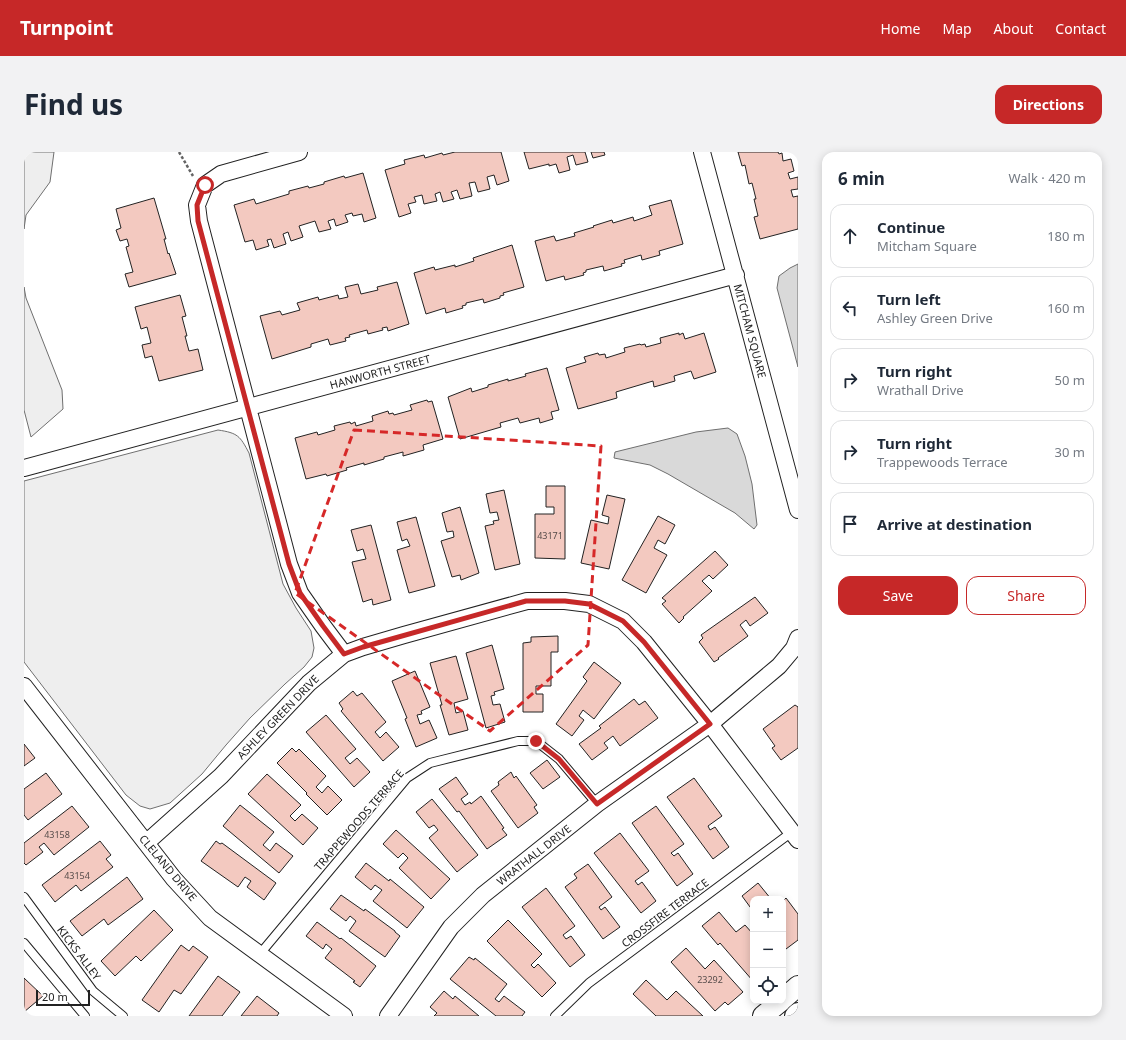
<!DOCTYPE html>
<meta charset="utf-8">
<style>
body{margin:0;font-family:"Noto Sans",sans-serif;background:#f2f2f3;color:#1f2937}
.controls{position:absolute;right:12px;bottom:12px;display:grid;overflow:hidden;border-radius:8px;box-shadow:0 2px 10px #0003}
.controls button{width:36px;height:36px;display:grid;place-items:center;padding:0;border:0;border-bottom:1px solid #e0e1e3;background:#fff;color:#1f2937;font:20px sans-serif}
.scale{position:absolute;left:12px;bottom:10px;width:54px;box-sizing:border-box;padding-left:4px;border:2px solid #222;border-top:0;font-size:11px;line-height:14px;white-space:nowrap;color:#222;-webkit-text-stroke:3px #fff;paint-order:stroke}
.stop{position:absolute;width:12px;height:12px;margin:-9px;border:3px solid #c62828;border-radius:50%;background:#fff}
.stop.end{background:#c62828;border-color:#fff;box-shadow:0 1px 4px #0008}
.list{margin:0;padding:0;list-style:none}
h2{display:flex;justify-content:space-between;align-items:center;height:52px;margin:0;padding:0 16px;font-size:17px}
h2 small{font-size:13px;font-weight:400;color:#747a83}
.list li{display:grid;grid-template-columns:26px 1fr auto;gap:12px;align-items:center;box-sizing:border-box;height:64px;margin:0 8px 8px;padding:0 8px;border:1px solid #e0e1e3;border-radius:12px}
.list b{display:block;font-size:15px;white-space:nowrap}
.list p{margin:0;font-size:13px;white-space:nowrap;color:#747a83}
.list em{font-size:13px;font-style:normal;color:#747a83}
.actions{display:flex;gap:8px;padding:12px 16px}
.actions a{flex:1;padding:9px 0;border:1px solid #c62828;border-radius:12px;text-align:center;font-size:14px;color:#c62828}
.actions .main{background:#c62828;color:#fff}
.icon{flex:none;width:22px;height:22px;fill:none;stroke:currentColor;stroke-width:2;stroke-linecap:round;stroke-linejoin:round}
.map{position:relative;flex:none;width:774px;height:864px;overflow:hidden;border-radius:12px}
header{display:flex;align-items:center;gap:24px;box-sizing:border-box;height:56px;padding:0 20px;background:#c62828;color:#fff}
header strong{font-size:19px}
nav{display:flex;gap:22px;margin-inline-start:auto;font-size:14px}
.intro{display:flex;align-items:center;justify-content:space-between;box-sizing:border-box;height:96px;padding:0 24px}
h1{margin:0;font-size:28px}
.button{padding:10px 18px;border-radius:12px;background:#c62828;color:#fff;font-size:14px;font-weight:700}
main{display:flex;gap:24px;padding:0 24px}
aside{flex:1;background:#fff;border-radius:12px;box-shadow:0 2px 10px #0003}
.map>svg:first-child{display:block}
</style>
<header>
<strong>Turnpoint</strong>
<nav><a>Home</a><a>Map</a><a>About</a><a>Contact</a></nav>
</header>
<div class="intro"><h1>Find us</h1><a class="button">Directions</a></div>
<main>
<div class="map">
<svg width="774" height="864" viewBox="0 0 774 864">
<rect width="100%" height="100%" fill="#fff"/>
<!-- green -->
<path fill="#eee" stroke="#6f6f6f" d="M0,0H30L26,30L2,63L0,77Z
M0,135L2,146L38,238L39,257L7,285L0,258Z
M194,278C214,281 216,284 225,301L259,432L272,456L287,479L290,496L288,505L280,515L261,532L226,566L202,593L178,622L146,651L126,657L116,654L102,643L0,510V329Z"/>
<!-- water -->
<path fill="#d9d9d9" stroke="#6f6f6f" d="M774,112V215L753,136L755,124L766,116Z
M704,276L713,282L721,304L728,332L733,373L730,377L711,361L644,322L626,313L590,306L591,300L672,280Z"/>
<!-- building -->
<path fill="#f3c9c0" stroke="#222" d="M431,0H477L485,29L473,33L470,23L463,25L466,37L454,40L451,30L445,31L448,44L436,47L433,38L427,40L430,47L419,50L416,40L411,42L413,49L400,52L398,43L390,45L392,50L384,52L387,61L375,65L361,18L381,12L380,8L400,3L401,6L418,1L419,3Z
M500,0H561L564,10L552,13L549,3L543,5L546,18L535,21L532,12L525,14V12L505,17Z
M567,0H580L581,3L569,6Z
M714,0H754L755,2L758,1L759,9L767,7L770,19L764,21L766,27L774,25V37L767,38L769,45L774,44V77L736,87L730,65L734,64L730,47H732L728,31L725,32L721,13L718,14Z
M339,21L352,66L340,70L338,62L329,64L328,61L321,63L324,70L312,74L310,67L304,69L307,77L295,80L291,69L275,74L279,85L267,89L264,80L259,82L262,92L250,96L247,87L243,88L245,94L232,98L229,88L221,90L210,53L230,47L232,52L265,42V39L284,34L285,36L300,32V30L320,24L321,26Z
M130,46L142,87H140L144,102L145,101L152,122L105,135L101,122L109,120L102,95L105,94L103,87L96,89L92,78L97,76L92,57Z
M647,48L659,92L635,99L636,103L618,108L617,103L600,108L601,111L597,112L598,114L580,119L579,114L562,118V120L559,121L560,123L541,128L540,124L522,129L511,89L530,84L532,89L551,84L550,81L570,75L569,74L588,68L589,71L609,65L610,69L628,63L625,54Z
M488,93L500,135L479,141L480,143L476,144V146L460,151L459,147L442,151V153L438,154L439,156L422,161L421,156L402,162L390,121L410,115L411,118L431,113V115L450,109L449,106Z
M373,130L385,172L364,179L363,175L358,176L359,178L344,182L343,178L325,183L326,185L321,186L322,189L306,193L304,187L287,192V195L248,207L236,164L256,159L258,163L276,158L273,151L294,145L295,148L314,143L315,147L324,145L321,135L334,132L337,142L354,138L353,135Z
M156,143L162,164L158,165L163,184H161L165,199L174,197L179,218L135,229L128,204L121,206L118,193L127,191L123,175L117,177L111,155Z
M655,181V183L659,181L661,187L680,181L692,220L670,227L667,219L650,224L651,229L630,235L629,229L592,240L593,246L554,257L542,216L562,210L560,205L574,201L575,203L581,202L582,206L601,200L600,196L616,192L617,193L621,192L622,195L637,191L636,186Z
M523,216L535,258L527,260L529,267L516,271L515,266L496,271L494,266L476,271L477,275L436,287L424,245L447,236L448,240L464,235V233L484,227V229L502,224L501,222Z
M403,248L404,250L408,249L419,287L399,293L400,298L379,304V300L360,305V307L340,313V311L322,316L323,318L303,324L302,322L282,327L271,286L293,280L294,283L311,278L310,274L326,270L327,272L331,270L332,274L349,269L348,264L364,259L365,262L369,261L370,263L388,258L386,253Z
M522,334H541V407L511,406V362H530V355H522Z
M480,338L496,412L471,418L461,374L470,372L469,369L475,368L473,360L466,361L462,342Z
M583,343L601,347L585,417L557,411L567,368L584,372L585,365L578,363Z
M436,355L455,421L437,428L436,423L428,425L417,389L430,385L429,379L423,380L418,361Z
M634,364L651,373L641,392L634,388L630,396L643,403L622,441L598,428Z
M392,365L411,434L385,441L373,398L386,394L383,387L378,389L373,370Z
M347,373L367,448L349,453L348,447L339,450L328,410L342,407L339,397L333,399L327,378Z
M691,399L704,413L689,427L685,423L678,429L688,439L659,465L660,466L655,471L638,452L642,449L638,446Z
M731,445L744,461L726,474L722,468L716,473L724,484L694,506L695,507L690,510L675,490L679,486L677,483Z
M534,484V500H527V534H512V542H519V560H499V491L507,490V485Z
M468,493L480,537L470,540L471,543L467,544L469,553L476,552L481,570L462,576L442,501Z
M432,504L444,547L430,551L432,561L439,559L444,578L425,583L416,553H418L406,511Z
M570,510L597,531L570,567L559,558L555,564L560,568L548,584L532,572L563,529L559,525Z
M391,519L406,555L397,559L398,562L393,563L396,572L405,568L413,586L392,595L381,567L383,566L368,529Z
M329,539L333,544L338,541L362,570L351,580L356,586L362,580L375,595L359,609L317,559L319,557L315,551Z
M610,547L615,553L621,549L634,566L596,594L589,584L580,591L584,596L568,608L555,592L577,576L575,574Z
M771,553L774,555V596L757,608L748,596L751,594L739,577Z
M302,563L332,597L321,606L326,612L333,606L346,620L330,635L282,580Z
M0,592L11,606L0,614Z
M268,596L272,600L275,597L302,624L292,635L298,641L304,634L318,648L303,663L282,642L283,641L253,611Z
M523,608L536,625L519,637L506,621Z
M487,620L490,626L492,624L513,653L510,655L514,661L494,676L467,639L475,633L474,630Z
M22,621L38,642L4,668L0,663V637Z
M243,622L277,653L266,664L271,669L278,662L294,676L279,693L224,642Z
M432,625L444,642L437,647L441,653L446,650L447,652L457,644L480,676L478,677L483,683L463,697L435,659L433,660L415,637Z
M670,626L698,664L684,674L686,678L691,675L705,695L689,707L643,645Z
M408,647L454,703L433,720L405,686L414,678L410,673L405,676L392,660Z
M216,653L250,680L239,693L246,699L252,691L269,704L255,721L199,674Z
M48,654L65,675L30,703L20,691L15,695L19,700L2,713L0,711V691Z
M632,654L660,692L647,701L650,704L654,701L669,722L653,734L608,671Z
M372,678L426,727L407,747L375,716L384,706L379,701L374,706L359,692Z
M596,681L625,719L611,729L614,733L618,730L632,749L617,761L570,701Z
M76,689L87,703L82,707L89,715L57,739L52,733L31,750L18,733Z
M192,689L196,692L198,691L252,731L240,748L223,735L227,729L221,725L214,735L177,709Z
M342,711L365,729L366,727L400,755L383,776L349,749L358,738L351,733L347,738L331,725Z
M564,712L588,745L575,755L577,758L581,755L596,775L579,787L541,735L553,726L550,722Z
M103,725L119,747L84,773L80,767L58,784L46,769Z
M734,731L747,747H729V759L718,744Z
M522,736L551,774L539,783L542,787L547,784L561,803L546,815L498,755Z
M317,743L340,759L341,757L371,779V780L376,784L361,805L325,779L332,769L326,764L322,769L306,757Z
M762,746L774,762V788L762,797L759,794V749Z
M130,758L149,778L117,809L112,804L91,824L77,809Z
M695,760L712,780L721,773L729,782V829L696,791L694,793L678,774Z
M484,768L518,802L507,813L510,816L514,812L532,831L518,845L463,789Z
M293,770L316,787L317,786L352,814L336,835L329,830L331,829L301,806L308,797L302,792L299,797L282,784Z
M157,793L165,799L169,794L184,805L157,842L150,838L135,860L118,848Z
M662,796L681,817L690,808L719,840L704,853L701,850L691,859L647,810Z
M445,805L450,808L451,806L483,832L471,847L475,850L480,844L501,860L498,864H472L426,827Z
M194,824L216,840L198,864H165Z
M0,826L19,844L0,860Z
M622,828L643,848L652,839L679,864H632L609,842Z
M420,839L429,847L431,844L455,864H410L413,861L406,855Z
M233,844L255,861L253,864H217Z"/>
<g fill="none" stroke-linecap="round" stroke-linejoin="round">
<defs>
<path id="service" d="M0,745L69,839L99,864
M0,791L61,864
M235,803L383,626L406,611L494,589H512L535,607L573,652
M531,864L565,831L768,680"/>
<path id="minor" d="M275,0L197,22L181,33L173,53L175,69L265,412L276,441L299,474L320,502
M678,0L774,358
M0,316L712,123
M0,534L150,727L186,766L320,864
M122,691L197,624L285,531L320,502L339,495L380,483L503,449H541L565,452L599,469L620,490L686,572L774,688
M364,864L427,775L459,743L573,652L686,572L755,514L770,496L774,486"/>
<path id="tertiary" d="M759,847L774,834
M739,864L757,849
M771,864L774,861"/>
</defs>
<!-- service casing -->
<use href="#service" stroke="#222" stroke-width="10"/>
<!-- minor casing -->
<use href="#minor" stroke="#222" stroke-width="18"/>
<!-- tertiary casing -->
<use href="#tertiary" stroke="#222" stroke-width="22"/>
<!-- path -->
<path stroke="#646464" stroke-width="2.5" stroke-dasharray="3 2" stroke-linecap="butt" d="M155,0L169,24"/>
<!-- service -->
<use href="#service" stroke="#fff" stroke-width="8"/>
<!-- minor -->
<use href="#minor" stroke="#fff" stroke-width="16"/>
<!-- tertiary -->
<use href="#tertiary" stroke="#fff" stroke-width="20"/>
</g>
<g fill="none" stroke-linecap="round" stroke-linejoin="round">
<!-- route -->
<path stroke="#c62828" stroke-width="5" d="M181,33L173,53L174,69L265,412L276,441L299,474L320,502L339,495L502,449H541L565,452L599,469L620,490L686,572L573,652L535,607L512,589"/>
</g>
<!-- marked area -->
<path fill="none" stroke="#d62828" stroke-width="3" stroke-dasharray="8 5" stroke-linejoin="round" d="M330,278L577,294L564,493L466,579L271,441Z"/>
<g text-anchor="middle" stroke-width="3" stroke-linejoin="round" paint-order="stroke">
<!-- number labels -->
<g font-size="9" fill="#564c4a">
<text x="526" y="387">43171</text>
<text x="33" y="686">43158</text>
<text x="53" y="727">43154</text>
<text x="686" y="831">23292</text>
</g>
<!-- street labels -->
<g font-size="11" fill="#222" stroke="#fff">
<text transform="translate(726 179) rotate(75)" y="4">MITCHAM SQUARE</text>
<text transform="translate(356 220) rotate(-15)" y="4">HANWORTH STREET</text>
<text transform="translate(254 565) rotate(-46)" y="4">ASHLEY GREEN DRIVE</text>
<text transform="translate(335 668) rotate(-49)" y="4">TRAPPEWOODS TERRACE</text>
<text transform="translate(510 703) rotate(-38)" y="4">WRATHALL DRIVE</text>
<text transform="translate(144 716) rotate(50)" y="4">CLELAND DRIVE</text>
<text transform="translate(641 761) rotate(-37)" y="4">CROSSFIRE TERRACE</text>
<text transform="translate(55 801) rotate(53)" y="4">KICKS ALLEY</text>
</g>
</g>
</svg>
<div class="controls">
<button>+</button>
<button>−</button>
<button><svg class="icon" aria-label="locate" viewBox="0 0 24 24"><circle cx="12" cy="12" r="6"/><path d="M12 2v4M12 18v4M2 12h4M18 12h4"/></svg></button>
</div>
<div class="scale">20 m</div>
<div class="stop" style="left:181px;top:33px"></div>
<div class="stop end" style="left:512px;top:589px"></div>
</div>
<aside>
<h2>6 min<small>Walk · 420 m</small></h2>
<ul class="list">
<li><svg class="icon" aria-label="ahead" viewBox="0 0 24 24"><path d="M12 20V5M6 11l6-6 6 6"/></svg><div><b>Continue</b><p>Mitcham Square</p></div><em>180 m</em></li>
<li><svg class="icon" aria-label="left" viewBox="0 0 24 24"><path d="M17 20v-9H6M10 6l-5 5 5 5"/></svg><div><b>Turn left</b><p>Ashley Green Drive</p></div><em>160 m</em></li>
<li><svg class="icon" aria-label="right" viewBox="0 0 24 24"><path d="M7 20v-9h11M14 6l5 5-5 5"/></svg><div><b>Turn right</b><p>Wrathall Drive</p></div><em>50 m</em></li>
<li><svg class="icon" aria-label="right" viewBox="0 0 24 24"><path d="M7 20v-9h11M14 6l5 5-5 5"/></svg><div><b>Turn right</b><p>Trappewoods Terrace</p></div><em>30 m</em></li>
<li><svg class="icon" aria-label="arrive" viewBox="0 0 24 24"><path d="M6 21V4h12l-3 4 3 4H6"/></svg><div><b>Arrive at destination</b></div></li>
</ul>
<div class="actions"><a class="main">Save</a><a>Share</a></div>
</aside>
</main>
